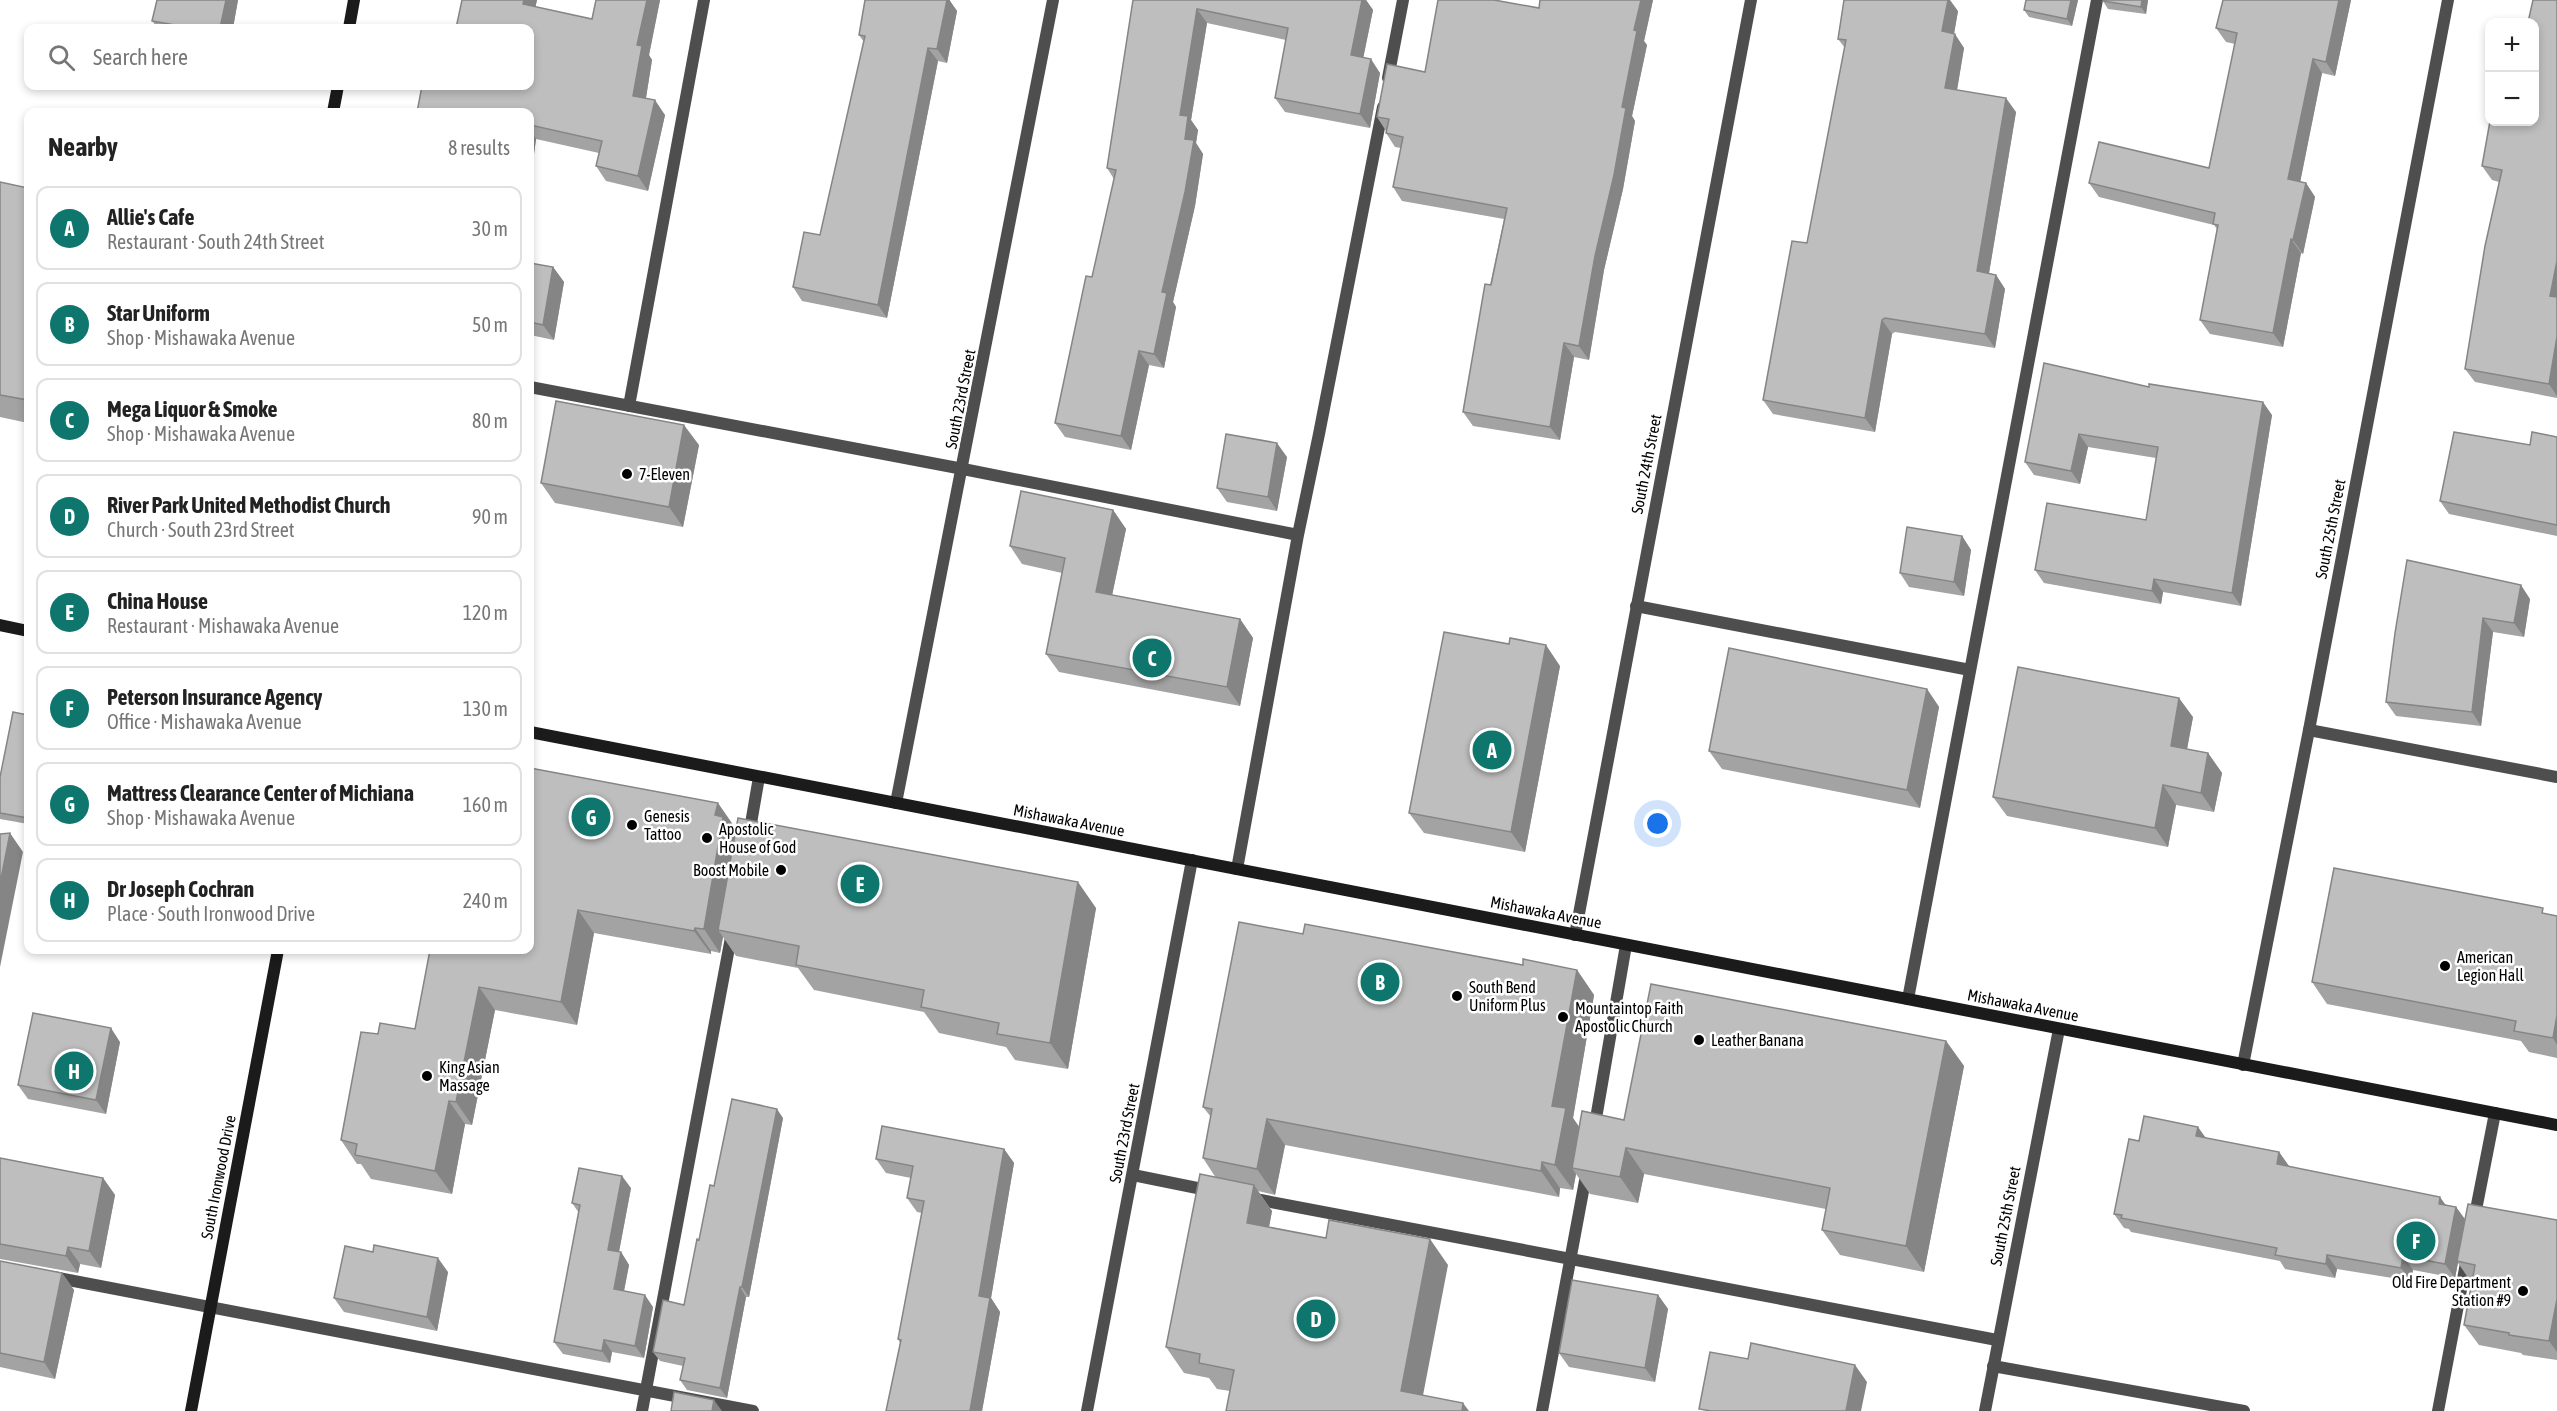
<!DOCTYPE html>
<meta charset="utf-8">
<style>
body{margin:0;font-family:"Asap Condensed",sans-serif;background:#f6f6f6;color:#222}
.controls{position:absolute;right:18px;top:18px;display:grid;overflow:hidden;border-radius:12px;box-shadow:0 3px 9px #0003}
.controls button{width:54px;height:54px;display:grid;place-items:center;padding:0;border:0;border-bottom:2px solid #e0e0e0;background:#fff;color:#222;font:30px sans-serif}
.you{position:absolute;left:1658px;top:824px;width:21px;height:21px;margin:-15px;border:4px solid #fff;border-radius:50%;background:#1a73e8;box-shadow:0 0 0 9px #1a73e833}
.badge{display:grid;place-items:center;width:39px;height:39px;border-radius:50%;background:#0f766e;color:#fff;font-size:20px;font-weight:700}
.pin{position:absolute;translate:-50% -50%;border:3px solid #fff;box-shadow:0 2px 6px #0006}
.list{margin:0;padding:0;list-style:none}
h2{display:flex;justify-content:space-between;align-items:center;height:78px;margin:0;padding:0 24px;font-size:26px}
h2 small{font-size:20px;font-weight:400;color:#767676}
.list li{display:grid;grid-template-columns:39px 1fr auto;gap:18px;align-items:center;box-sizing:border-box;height:84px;margin:0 12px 12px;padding:0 12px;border:2px solid #e0e0e0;border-radius:12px}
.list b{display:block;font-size:22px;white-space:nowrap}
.list p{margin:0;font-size:20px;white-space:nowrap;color:#767676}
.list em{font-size:20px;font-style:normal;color:#767676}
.icon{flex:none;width:33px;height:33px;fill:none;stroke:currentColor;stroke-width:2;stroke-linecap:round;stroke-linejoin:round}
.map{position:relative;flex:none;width:2557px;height:1411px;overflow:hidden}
.search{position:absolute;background:#fff;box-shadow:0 3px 9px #0003;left:24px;top:24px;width:510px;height:66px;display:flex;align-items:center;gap:15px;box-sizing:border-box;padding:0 21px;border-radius:12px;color:#767676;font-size:22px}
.panel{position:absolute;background:#fff;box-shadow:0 3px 9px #0003;left:24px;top:108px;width:510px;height:846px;border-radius:12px}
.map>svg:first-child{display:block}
</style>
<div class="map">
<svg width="2557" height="1411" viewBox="0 0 2557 1411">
<rect width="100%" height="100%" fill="#fff"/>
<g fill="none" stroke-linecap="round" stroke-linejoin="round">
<!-- service -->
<path stroke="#4e4e4e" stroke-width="12" d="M1388,78L1403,0
M530,387L963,469L1298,535
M629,406L704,0
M1636,606L1970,670
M2309,730L2557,777
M749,835L759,777
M1237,869L1298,535L1319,434L1383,107
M1908,999L2097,0
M1594,1130L1626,945
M1133,1175L1212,1191
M1250,1198L1997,1340
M2474,1220L2495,1113
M53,1277L753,1411
M1993,1366L2244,1411
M642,1411L732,932
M1542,1411L1587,1170
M2438,1411L2467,1258"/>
<!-- minor -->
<path stroke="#4e4e4e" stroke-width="12" d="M896,803L1053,0
M1575,935L1751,0
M2243,1065L2309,730L2448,0
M1087,1411L1192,860
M1985,1411L2059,1029"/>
<!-- secondary -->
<path stroke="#1b1b1b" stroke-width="12" d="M349,28L354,0
M333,112L338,86
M0,625L28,631
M530,732L2557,1125
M191,1411L278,950"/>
</g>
<!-- wall -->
<path fill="#a3a3a3" d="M157,0H238L233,28H158L152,21Z
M462,0H537L535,7L592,19L596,0H660L649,55L652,60L646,98L665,115L648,191L606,181L596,166L599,153L536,139L534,154H530V86Z
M1133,0H1366L1373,10L1363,58L1380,73L1370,128L1285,112L1275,98L1286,40L1207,23L1191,120L1198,130L1196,143L1203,154L1195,206L1173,302L1176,307L1164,368L1149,365L1131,450L1065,437L1055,423L1092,277L1114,179L1107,168Z
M1540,0H1653L1644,41L1647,45L1632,116L1635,121L1623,189L1604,270L1589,360L1574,357L1560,440L1473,426L1463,412L1504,219L1402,201L1393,187L1401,148L1395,147L1386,133V131L1377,117L1425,72L1539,8Z
M2026,0H2078L2072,26L2029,17L2024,10Z
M2104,0H2148L2146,14L2108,9L2103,1Z
M2223,0H2351L2335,76L2322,73L2300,182L2306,183L2315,197L2303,254L2301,253L2283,347L2210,334L2200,320L2217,229L2214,225L2099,197L2089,183L2209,168L2235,44L2226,42L2216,28Z
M2557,0V398L2475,382L2465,369L2499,182L2492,180L2482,166Z
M950,1L957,11L947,63L938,61L887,318L802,301L793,287L820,235L864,42L859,35Z
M1958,11L1954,34L1964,48L1957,90L2016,112L1989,273L1996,275L2005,289L1995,348L1895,332L1892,334L1875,432L1773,414L1763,400L1807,243L1845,48L1838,39Z
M0,182L28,188V423L0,417Z
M530,263L553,267L564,282L554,340L530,335Z
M2044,363L2272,415L2241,606L2163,592L2161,604L2044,583L2035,570L2146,520L2156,458L2088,447L2080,484L2034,475L2025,462Z
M2557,437V536L2449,514L2440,501L2530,445Z
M699,445L683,527L555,503L541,483Z
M1287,457L1277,511L1227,502L1217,488Z
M1113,510L1126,529L1112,595L1240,619L1253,638L1240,706L1059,672L1046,654L1062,573L1022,564L1010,546Z
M1962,536L1971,550L1964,596L1909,587L1900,573Z
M530,585L533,589L530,593Z
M2530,599L2524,637L2493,632L2481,726L2396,716L2386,702L2395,633Z
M1560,666L1525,852L1424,833L1409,813Z
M1927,689L1939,707L1920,808L1722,769L1709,751Z
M28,715V824L0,819V777Z
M2193,717L2187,749L2208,753L2222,773L2214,812L2176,805L2168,847L2007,816L1993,797Z
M530,768L734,826L733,831L735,834L1096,908L1068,1069L1015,1060L1006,1047L939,1033L924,1012L814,990L798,968L736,956L723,937L720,953L711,951V954L594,933L577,1025L495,1010L472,1125L465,1124L452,1194L371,1179L361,1164H357L341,1140L378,1034L415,1029Z
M2548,914L2557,916V1058L2529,1052L2521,1041L2327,1004L2312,982Z
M1303,934L1523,965L1577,970L1594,995L1573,1118L1579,1127L1624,1120L1946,1041L1964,1066L1924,1272L1840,1255L1822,1230L1826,1209L1644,1174L1638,1203L1590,1194L1576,1174L1573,1190L1560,1188L1559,1197L1285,1145L1275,1195L1258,1191L1272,1211L1269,1227L1448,1265L1230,1391L1217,1389L1209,1378L1184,1373L1166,1347L1216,1178L1203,1158L1211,1117L1203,1107Z
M120,1042L106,1114L28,1099L18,1085Z
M783,1118L749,1297H746L727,1398L687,1390L680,1380L683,1366L660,1361L653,1352L684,1305L699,1240L714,1186Z
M2205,1138L2279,1152L2289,1167L2456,1207L2465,1219L2557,1220V1360L2523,1355L2521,1353L2479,1345L2464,1325L2472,1282H2471L2458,1263L2455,1278L2413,1270L2411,1281L2337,1269L2335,1278L2285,1269L2280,1261L2131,1232L2129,1229L2124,1228L2114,1214L2139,1141Z
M1004,1149L1014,1163L991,1298L1000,1312L982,1411H886L900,1343L898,1339L922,1213L917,1212L907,1198L911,1178L886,1173L876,1159Z
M0,1158L103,1178L115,1195L101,1268L80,1264L78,1273L0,1259Z
M631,1188L619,1252H621L629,1265L624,1291L653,1307L644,1358L612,1352L610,1363L563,1354L554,1342L579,1213L572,1203Z
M0,1261L62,1273L74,1290L55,1379L0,1367Z
M448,1272L437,1331L344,1312L334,1298Z
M1658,1295L1668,1309L1655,1382L1569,1367L1559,1353Z"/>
<!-- shaded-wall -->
<path fill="#858585" d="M226,0H238L233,28H220Z
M524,0H537L533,19L523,4Z
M647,0H660L649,55L652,60L644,110L633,96L637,45Z
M942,0H950V1L957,11L947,63L937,49Z
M1362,0H1366L1373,10L1361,69L1351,55Z
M1641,0H1653L1644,41L1647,45L1632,116L1635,121L1623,189L1604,270L1589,360L1579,346L1634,30Z
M1948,0H1950L1958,11L1952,45L1942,31Z
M2071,0H2078L2072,26L2067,19Z
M2142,0H2148L2146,14L2141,7Z
M2339,0H2351L2335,76L2326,62Z
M1197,9L1207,23L1191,120L1198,130L1196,143L1203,154L1195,206L1173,302L1176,307L1164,368L1154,354L1162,292L1185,139L1180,115Z
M1955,34L1964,48L1955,102L1945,88Z
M928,48L938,61L887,318L878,305Z
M1371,59L1380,73L1370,128L1360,114Z
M2313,59L2322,73L2298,193L2288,179Z
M2006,98L2016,112L1987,285L1977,271Z
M655,100L665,115L648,191L638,176Z
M530,129L536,139L534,154L530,149Z
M2306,183L2315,197L2303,254L2293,240Z
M2291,239L2301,253L2283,347L2273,333Z
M2557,261V306L2550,296Z
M553,267L564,282L554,340L543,325Z
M1996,275L2005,289L1995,348L1985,334Z
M1882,320L1892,334L1875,432L1865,418Z
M2557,337V396L2549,384Z
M1564,343L1574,357L1560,440L1550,427Z
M1139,351L1149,365L1131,450L1121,436Z
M2263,402L2272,415L2241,606L2232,593Z
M684,425L699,445L683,527L669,507Z
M2079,434L2088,447L2080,484L2071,471Z
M1277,443L1287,457L1277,511L1268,497Z
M1113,510L1126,529L1109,610L1096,592Z
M1962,536L1971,550L1964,596L1954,582Z
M2154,579L2163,592L2161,604L2152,591Z
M2521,585L2530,599L2524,637L2514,623Z
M2483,618L2493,632L2481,726L2472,712Z
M1240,619L1253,638L1240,706L1227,687Z
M1546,645L1560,666L1525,852L1511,832Z
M1927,689L1939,707L1920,808L1907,790Z
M2179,698L2193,717L2184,765L2171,746Z
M2208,753L2222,773L2214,812L2201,793Z
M2163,785L2176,805L2168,847L2155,828Z
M718,803L734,826L733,831L740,840L718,930L723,937L720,953L704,929L715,815Z
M10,833L23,852L0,967V884Z
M1078,882L1096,908L1068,1069L1050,1043Z
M578,910L594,933L577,1025L561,1002Z
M695,928L711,951V954L694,931Z
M1577,970L1594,995L1573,1118L1584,1134L1572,1168L1576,1174L1573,1190L1555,1165L1552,1106Z
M479,987L495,1010L472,1125L456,1102Z
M2557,1015V1045L2553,1038Z
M111,1028L120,1042L106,1114L96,1100Z
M1946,1041L1964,1066L1924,1272L1906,1246Z
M449,1101L465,1124L452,1194L435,1171Z
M777,1109L783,1118L749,1297L742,1287Z
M1267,1119L1285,1145L1275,1195L1257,1169Z
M2198,1127L2208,1141L2196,1136Z
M1626,1148L1644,1174L1638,1203L1620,1177Z
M1004,1149L1014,1163L991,1298L1000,1312L982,1411H970L979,1296Z
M2279,1152L2289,1166L2287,1178L2277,1164Z
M1542,1162L1560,1188L1559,1197L1541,1171Z
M622,1176L631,1188L617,1262L608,1250Z
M103,1178L115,1195L101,1268L89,1251Z
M1254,1185L1272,1211L1265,1248L1247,1223Z
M2440,1197L2450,1211L2439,1204Z
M2456,1207L2466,1221L2455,1278L2445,1264Z
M1430,1239L1448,1265L1420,1411L1401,1391Z
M68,1247L80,1264L78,1273L66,1256Z
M621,1252L629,1265L622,1301L614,1289Z
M2327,1255L2337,1269L2335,1278L2326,1264Z
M2403,1256L2413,1270L2411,1281L2401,1268Z
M438,1258L448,1272L437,1331L427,1317Z
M62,1273L74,1290L55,1379L44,1362Z
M740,1287L746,1297L727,1398L720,1388Z
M645,1295L653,1307L644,1358L635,1346Z
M1658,1295L1668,1309L1655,1382L1645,1368Z
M2557,1299V1352L2549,1341Z
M604,1340L612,1352L610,1363L602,1351Z
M1855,1365L1867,1382L1861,1411H1846Z
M714,1400L722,1411H712Z
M1463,1403L1469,1411H1462Z"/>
<!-- building -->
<path fill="#bebebe" stroke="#858585" stroke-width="1.5" d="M157,0H226L220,28H192L152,21Z
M462,0H524L523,4L592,19L596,0H647L637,45L642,46L633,96L655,100L638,176L596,166L602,141L530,125V112H417L422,86H530V28H456Z
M865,0H947L937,49L928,48L878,305L793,287L804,232L820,235L865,36L859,35Z
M1133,0H1362L1351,55L1371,59L1360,114L1275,98L1288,28L1197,9L1180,115L1188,116L1185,139L1194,140L1185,192L1162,292L1167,293L1154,354L1139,351L1121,436L1055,423L1086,276L1092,277L1116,170L1107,168Z
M1438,0H1494L1539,8L1540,0H1641L1634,30L1637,31L1622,107L1626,108L1614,175L1595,256L1579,346L1564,343L1550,427L1463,412L1485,284L1491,285L1507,208L1393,187L1403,137L1386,133L1389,119L1377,117L1387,64L1425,72Z
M1844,0H1948L1942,31L1955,34L1945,88L2006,98L1977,271L1996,275L1985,334L1885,318L1882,320L1865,418L1763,400L1792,241L1807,243L1846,40L1838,39Z
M2026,0H2071L2067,19L2024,10Z
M2104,0H2142L2141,7L2103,1Z
M2223,0H2339L2326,62L2313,59L2288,179L2306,183L2293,240L2291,239L2273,333L2200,320L2218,225L2213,224L2215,213L2089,183L2099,142L2209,168L2237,33L2216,28Z
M2533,0H2557V261L2550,296L2557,297V337L2549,384L2465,369L2485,246L2502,170L2482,166L2490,121L2535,122V22H2528Z
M0,182L28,188V400L0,395Z
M530,263L553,267L543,325L530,322Z
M2044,363L2149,387V384L2263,402L2232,593L2154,579L2152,591L2035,570L2047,503L2146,520L2158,447L2079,434L2071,471L2025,462Z
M556,401L684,425L669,507L541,483Z
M2454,432L2530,445L2532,432L2557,437V525L2440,501Z
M1226,434L1277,443L1268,497L1217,488Z
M1021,491L1113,510L1096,592L1240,619L1227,687L1046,654L1065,558L1010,546Z
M1907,527L1962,536L1954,582L1900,573Z
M2407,560L2521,585L2514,623L2483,618L2472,712L2386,702L2395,633Z
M1444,632L1509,644L1510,638L1546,645L1511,832L1409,813Z
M1729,648L1927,689L1907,790L1709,751Z
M2018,667L2179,698L2171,746L2208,753L2201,793L2163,785L2155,828L1993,797Z
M13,712L28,715V818L0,813V777Z
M530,768L718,803L715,815L723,817L704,929L695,928L694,931L578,910L561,1002L479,987L456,1102L449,1101L435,1171L355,1155L357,1144L341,1140L361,1032L378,1034L380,1023L415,1029L430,950H530Z
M738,818L1078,882L1050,1043L997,1034L999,1023L921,1007L924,990L796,965L799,946L718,930Z
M10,833L0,884V834Z
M2334,868L2543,908L2542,913L2557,916V1015L2553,1038L2514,1031L2516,1021L2312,982Z
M1239,922L1303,934L1305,924L1523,965V959L1577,970L1552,1106L1566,1108L1555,1165L1542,1162L1541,1171L1267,1119L1257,1169L1203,1158L1212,1109L1203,1107Z
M1651,984L1946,1041L1906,1246L1822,1230L1830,1188L1626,1148L1620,1177L1572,1168L1582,1111L1624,1120Z
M33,1013L111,1028L96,1100L18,1085Z
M732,1099L777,1109L742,1287H740L720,1388L680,1380L685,1358L653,1352L663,1300L684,1305L697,1239L699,1240L710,1185L714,1186Z
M2144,1116L2198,1127L2196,1136L2279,1152L2277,1164L2440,1197L2439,1204L2456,1207L2445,1264L2403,1256L2401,1268L2327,1255L2326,1264L2275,1255L2277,1248L2121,1218L2122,1215L2114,1214L2129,1139L2139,1141Z
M882,1126L1004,1149L979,1296L990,1298L970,1411H886L901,1340L898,1339L924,1201L907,1198L913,1166L876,1159Z
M0,1158L103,1178L89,1251L68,1247L66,1256L0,1244Z
M579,1168L622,1176L608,1250L621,1252L614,1289L645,1295L635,1346L604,1340L602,1351L554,1342L580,1205L572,1203Z
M1200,1174L1254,1185L1247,1223L1326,1238L1329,1220L1430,1239L1401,1391L1463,1403L1462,1411H1226L1234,1370L1199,1363L1200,1354L1166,1347Z
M2468,1204L2557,1220V1299L2549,1341L2509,1335V1333L2464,1325L2475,1265L2457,1261Z
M374,1245L438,1258L427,1317L334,1298L345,1246L373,1252Z
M0,1261L62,1273L44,1362L0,1353Z
M1572,1280L1658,1295L1645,1368L1559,1353Z
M1751,1343L1855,1365L1846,1411H1711L1699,1409L1710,1352L1748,1359Z
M674,1392L714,1400L712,1411H671Z"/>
<!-- markers -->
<g fill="#000" stroke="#fff" stroke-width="2">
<circle cx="627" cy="474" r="6"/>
<circle cx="632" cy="825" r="6"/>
<circle cx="707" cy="838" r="6"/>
<circle cx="781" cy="870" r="6"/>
<circle cx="2445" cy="966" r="6"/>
<circle cx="1457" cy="996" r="6"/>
<circle cx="1563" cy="1017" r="6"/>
<circle cx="1699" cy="1040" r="6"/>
<circle cx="427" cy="1076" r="6"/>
<circle cx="2523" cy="1291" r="6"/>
</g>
<g text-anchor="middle" stroke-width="5" stroke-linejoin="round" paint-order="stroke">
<!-- street labels -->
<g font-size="16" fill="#000" stroke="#fff">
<text transform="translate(960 399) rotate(-79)" y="6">South 23rd Street</text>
<text transform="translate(1646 464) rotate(-79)" y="6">South 24th Street</text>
<text transform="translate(2330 529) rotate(-79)" y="6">South 25th Street</text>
<text transform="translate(1069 820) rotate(11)" y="6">Mishawaka Avenue</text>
<text transform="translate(1546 912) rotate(11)" y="6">Mishawaka Avenue</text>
<text transform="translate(2023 1005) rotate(11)" y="6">Mishawaka Avenue</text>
<text transform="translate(1124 1133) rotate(-79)" y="6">South 23rd Street</text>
<text transform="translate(218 1177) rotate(-79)" y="6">South Ironwood Drive</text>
<text transform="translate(2005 1216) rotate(-79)" y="6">South 25th Street</text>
</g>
<!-- poi labels -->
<g font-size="16" fill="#000" stroke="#fff" text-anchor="start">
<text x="639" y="480">7-Eleven</text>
<text x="644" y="822">Genesis<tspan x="644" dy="18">Tattoo</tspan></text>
<text x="719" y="835">Apostolic<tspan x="719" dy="18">House of God</tspan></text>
<text x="769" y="876" text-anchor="end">Boost Mobile</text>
<text x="2457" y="963">American<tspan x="2457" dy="18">Legion Hall</tspan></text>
<text x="1469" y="993">South Bend<tspan x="1469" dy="18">Uniform Plus</tspan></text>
<text x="1575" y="1014">Mountaintop Faith<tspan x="1575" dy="18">Apostolic Church</tspan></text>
<text x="1711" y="1046">Leather Banana</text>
<text x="439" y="1073">King Asian<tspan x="439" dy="18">Massage</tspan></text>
<text x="2511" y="1288" text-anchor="end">Old Fire Department<tspan x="2511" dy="18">Station #9</tspan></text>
</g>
</g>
</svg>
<div class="controls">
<button>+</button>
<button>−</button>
</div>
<div class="you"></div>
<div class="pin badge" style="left:1492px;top:750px">A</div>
<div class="pin badge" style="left:1380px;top:982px">B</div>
<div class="pin badge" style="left:1152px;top:658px">C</div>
<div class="pin badge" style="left:1316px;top:1319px">D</div>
<div class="pin badge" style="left:860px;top:884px">E</div>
<div class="pin badge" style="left:2416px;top:1241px">F</div>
<div class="pin badge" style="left:591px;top:817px">G</div>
<div class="pin badge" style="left:74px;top:1071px">H</div>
<div class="search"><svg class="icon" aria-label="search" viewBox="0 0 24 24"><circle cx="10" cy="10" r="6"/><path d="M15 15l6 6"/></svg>Search here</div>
<section class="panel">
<h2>Nearby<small>8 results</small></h2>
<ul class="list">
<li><span class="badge">A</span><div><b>Allie's Cafe</b><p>Restaurant · South 24th Street</p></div><em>30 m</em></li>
<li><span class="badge">B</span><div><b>Star Uniform</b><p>Shop · Mishawaka Avenue</p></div><em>50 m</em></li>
<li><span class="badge">C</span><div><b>Mega Liquor &amp; Smoke</b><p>Shop · Mishawaka Avenue</p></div><em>80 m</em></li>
<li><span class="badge">D</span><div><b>River Park United Methodist Church</b><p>Church · South 23rd Street</p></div><em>90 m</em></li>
<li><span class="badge">E</span><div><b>China House</b><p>Restaurant · Mishawaka Avenue</p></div><em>120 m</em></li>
<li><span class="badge">F</span><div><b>Peterson Insurance Agency</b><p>Office · Mishawaka Avenue</p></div><em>130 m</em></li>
<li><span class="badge">G</span><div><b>Mattress Clearance Center of Michiana</b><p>Shop · Mishawaka Avenue</p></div><em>160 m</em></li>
<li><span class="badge">H</span><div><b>Dr Joseph Cochran</b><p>Place · South Ironwood Drive</p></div><em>240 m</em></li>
</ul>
</section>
</div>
